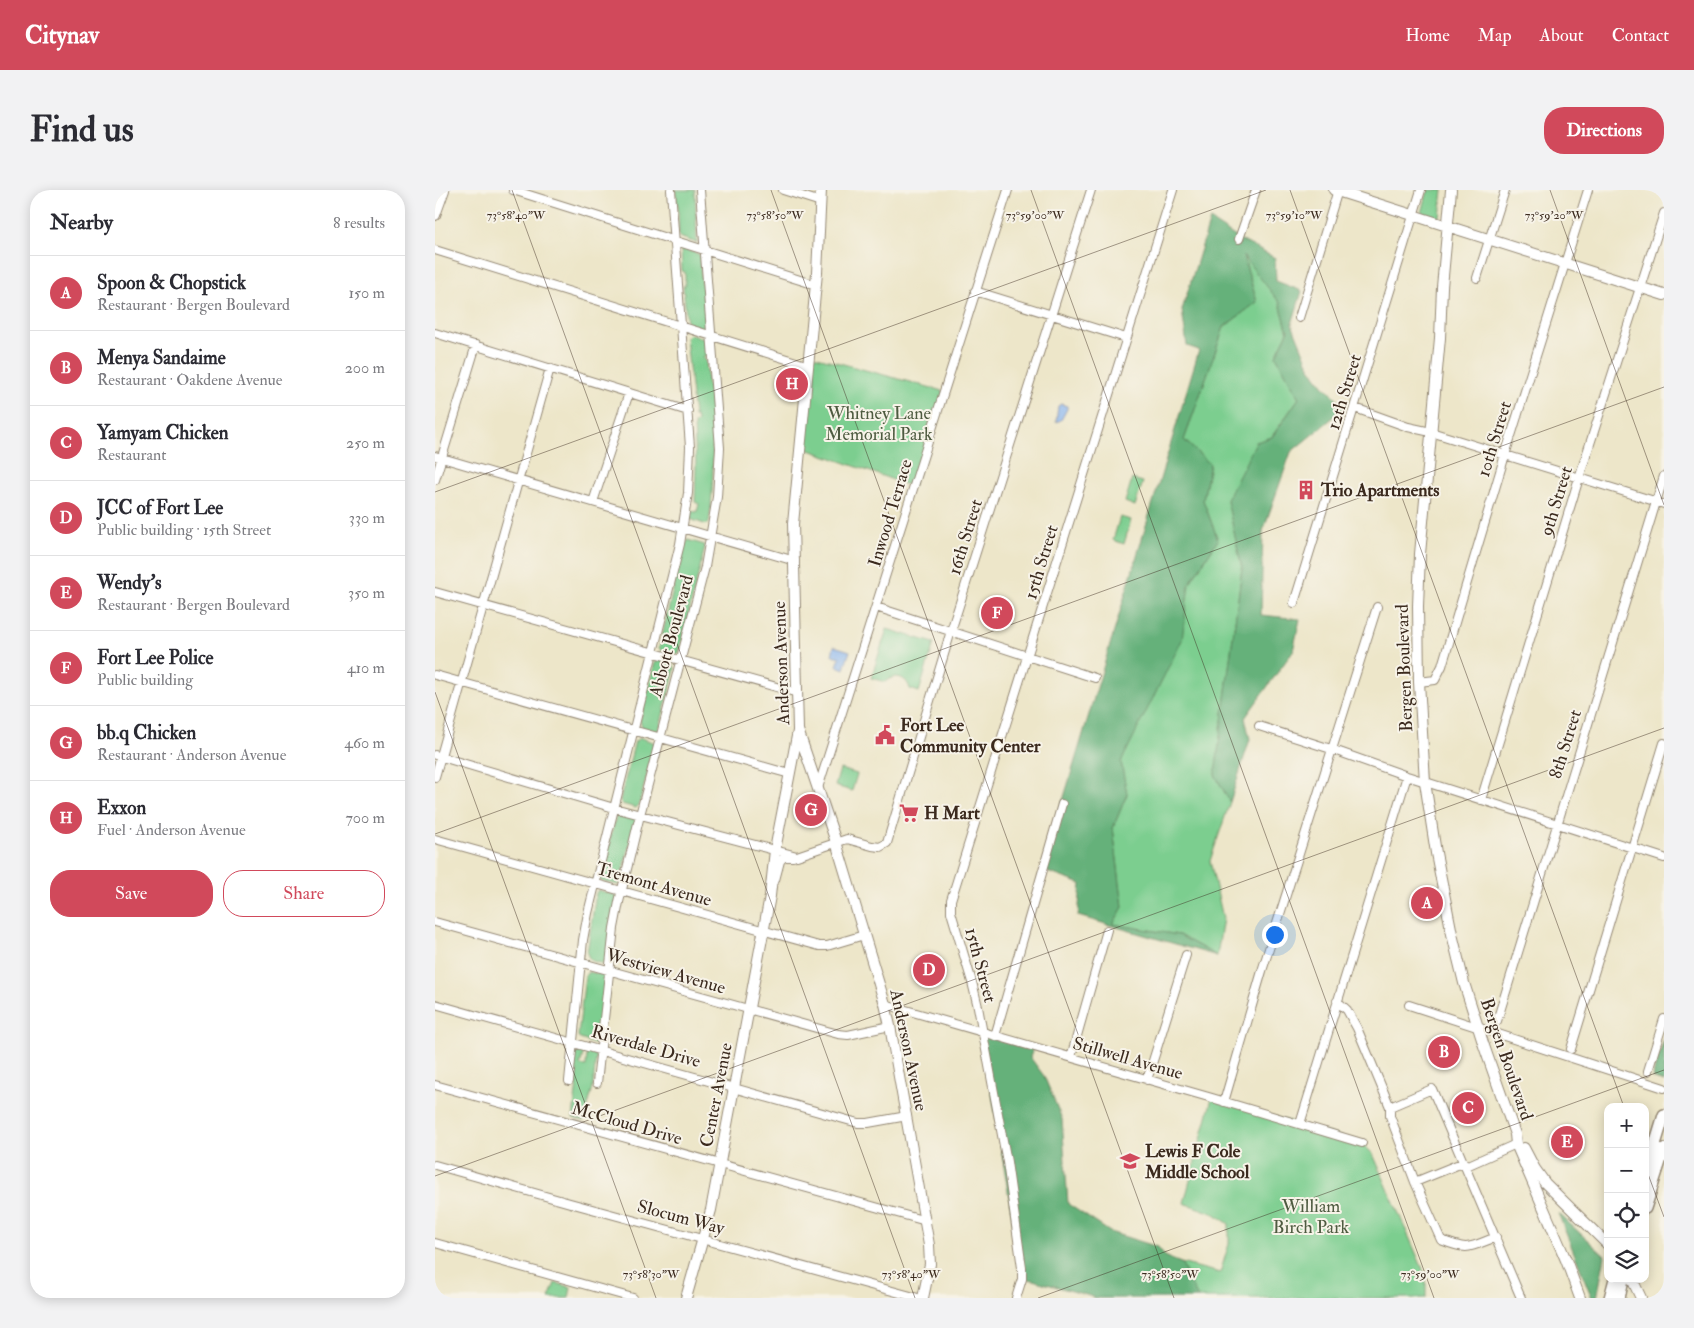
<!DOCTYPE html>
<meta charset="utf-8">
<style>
body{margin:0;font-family:"IM FELL Double Pica",serif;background:#f2f2f3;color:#2b2b33}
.controls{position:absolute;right:15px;bottom:15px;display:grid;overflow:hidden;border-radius:10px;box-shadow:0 2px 12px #0003}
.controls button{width:45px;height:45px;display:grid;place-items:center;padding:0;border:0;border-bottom:1px solid #e1e1e2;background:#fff;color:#2b2b33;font:25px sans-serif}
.you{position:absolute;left:839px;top:744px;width:18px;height:18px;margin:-12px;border:4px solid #fff;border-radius:50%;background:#1a73e8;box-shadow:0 0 0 8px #1a73e833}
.badge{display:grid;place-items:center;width:32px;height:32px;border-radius:50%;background:#d1495b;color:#fff;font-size:16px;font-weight:700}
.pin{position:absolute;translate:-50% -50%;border:2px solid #fff;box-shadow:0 1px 5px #0006}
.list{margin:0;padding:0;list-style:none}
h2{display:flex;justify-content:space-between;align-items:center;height:65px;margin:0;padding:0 20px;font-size:21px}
h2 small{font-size:16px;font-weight:400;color:#7c7c81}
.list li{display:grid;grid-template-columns:32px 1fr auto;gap:15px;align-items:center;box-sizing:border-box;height:75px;padding:0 20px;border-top:1px solid #e1e1e2}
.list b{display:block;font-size:19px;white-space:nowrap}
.list p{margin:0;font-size:16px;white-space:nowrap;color:#7c7c81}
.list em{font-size:16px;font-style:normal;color:#7c7c81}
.actions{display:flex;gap:10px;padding:15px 20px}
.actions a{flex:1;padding:11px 0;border:1px solid #d1495b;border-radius:20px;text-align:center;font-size:18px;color:#d1495b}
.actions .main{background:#d1495b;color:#fff}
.icon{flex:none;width:28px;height:28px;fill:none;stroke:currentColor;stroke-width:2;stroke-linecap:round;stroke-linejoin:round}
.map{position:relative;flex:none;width:1229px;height:1108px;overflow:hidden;border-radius:20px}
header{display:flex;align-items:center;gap:30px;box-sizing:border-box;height:70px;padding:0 25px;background:#d1495b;color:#fff}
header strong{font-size:24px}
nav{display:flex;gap:28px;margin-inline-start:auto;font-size:18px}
.intro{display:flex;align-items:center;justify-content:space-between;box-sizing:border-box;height:120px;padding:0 30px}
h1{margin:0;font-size:35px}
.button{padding:12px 22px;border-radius:20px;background:#d1495b;color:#fff;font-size:18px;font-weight:700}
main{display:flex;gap:30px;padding:0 30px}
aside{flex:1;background:#fff;border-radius:20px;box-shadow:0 2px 12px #0003}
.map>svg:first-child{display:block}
</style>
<header>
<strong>Citynav</strong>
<nav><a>Home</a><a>Map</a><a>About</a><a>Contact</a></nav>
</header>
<div class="intro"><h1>Find us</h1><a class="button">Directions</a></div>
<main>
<aside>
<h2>Nearby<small>8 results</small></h2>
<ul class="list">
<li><span class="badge">A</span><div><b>Spoon &amp; Chopstick</b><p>Restaurant · Bergen Boulevard</p></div><em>150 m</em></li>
<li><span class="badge">B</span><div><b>Menya Sandaime</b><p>Restaurant · Oakdene Avenue</p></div><em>200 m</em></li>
<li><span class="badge">C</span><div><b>Yamyam Chicken</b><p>Restaurant</p></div><em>250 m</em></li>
<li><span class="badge">D</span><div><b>JCC of Fort Lee</b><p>Public building · 15th Street</p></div><em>330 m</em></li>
<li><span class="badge">E</span><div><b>Wendy's</b><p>Restaurant · Bergen Boulevard</p></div><em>350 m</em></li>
<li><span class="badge">F</span><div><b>Fort Lee Police</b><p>Public building</p></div><em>410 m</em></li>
<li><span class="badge">G</span><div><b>bb.q Chicken</b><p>Restaurant · Anderson Avenue</p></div><em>460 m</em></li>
<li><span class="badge">H</span><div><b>Exxon</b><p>Fuel · Anderson Avenue</p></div><em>700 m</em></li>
</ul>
<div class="actions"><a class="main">Save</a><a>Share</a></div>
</aside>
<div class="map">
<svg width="1229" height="1108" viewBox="0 0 1229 1108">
<rect width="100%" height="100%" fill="#f7f3e8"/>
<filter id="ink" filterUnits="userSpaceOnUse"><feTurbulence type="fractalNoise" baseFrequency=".02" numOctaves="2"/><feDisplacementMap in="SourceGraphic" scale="10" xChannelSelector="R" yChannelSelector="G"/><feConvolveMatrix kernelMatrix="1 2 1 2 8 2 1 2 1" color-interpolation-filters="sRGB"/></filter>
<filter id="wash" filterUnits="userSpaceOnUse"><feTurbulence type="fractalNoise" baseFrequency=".0096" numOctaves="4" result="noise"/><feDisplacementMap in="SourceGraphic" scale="20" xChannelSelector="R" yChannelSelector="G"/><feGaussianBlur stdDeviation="1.12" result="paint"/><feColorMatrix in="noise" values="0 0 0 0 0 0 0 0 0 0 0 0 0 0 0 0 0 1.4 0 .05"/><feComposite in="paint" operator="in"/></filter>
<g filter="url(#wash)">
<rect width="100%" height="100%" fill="#ede6c9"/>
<!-- green -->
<path fill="#7cce8f" stroke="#5c7c56" d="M240,0H260L262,53L244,47L243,16Z
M993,0H1008L1005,27L989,25L987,23Z
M246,59L264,64L271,136L269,138L252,133L248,96H250V82L247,81Z
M808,64L845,113L853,142L841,166L864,208L792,310L807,378L780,585L795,612L775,671L788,728L782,766L744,745L678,734L688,717L678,638L692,604L686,572L746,450L754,394L783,350L768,310L775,274L749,250L789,137L822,112Z
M254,144L272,149L273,165H269V170H271C272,179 271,197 276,205C278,249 280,290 274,333L272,335L255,329V321L262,322L264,314L260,312L261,276L259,234L262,231L261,226H259L251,147Z
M375,165L508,201L478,297L366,257Z
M697,289L708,292L700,316L690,312Z
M685,327L696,330L689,354L678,350Z
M253,350L270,355V357L244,463C238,465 227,462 224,458L248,359Z
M452,439L499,453L484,502L475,499C472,487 460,483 450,492L436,488Z
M224,470L238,474L240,479L224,540L221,541L207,537L205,531L220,472Z
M206,548L218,552L220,555L204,615L201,618L187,614L185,610L200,551Z
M405,579L422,584L417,601L400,596Z
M184,624L199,628L201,631L184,695L166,691L165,688L181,626Z
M163,700L180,705L182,707L171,774C163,773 154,772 152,763L161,703Z
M153,782L167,784L170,788L164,848L160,854L145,849L143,846L150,786Z
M143,859L149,861L145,875L151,876L152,862L159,864L161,866L158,897L149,931L138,928L142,893L138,889L141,860Z
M777,908L927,953L938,964L987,1077L991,1090V1108H763L746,1073L785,1083L794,1054V1034L780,1024L749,1013Z
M120,1093L136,1097L134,1108H114Z"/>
<!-- forest -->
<path fill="#65b17a" stroke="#506e4c" d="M775,30L804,49L840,68L841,91L867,101L857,134L875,178L888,195L911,217L856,262L828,341L826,425L865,429L858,461L810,528L815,549L795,612L780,585L807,378L792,310L821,252L837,247L864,208L841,166L853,142L845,113L808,66L822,112L789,137L749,250L775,274L768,310L783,350L754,394L747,450L686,572L692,604L678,638L688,717L678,734L744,745L782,766L643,726L646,694L607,680L764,160L752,156L747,120Z
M547,842L599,857L595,867L609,886L627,929L633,1014L675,1042L723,1057L731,1067L746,1073L763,1108H662L587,1087Z
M1229,849V892L1217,888Z
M1123,1023L1170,1066L1162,1108H1157Z"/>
<!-- water -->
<path fill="#85b3ef" stroke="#606e86" d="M626,214L632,216V219L626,230L621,232L623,216Z
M399,456L415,461L409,479L402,476L405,467L397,465Z"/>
</g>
<g filter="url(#ink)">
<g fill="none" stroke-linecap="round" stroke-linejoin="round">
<defs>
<path id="minor" d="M78,0L381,95
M348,0L386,12
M804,49L821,0
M0,60L374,176
M1042,88L1070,0
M540,101L691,148
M864,128L903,0
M0,143L253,221
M920,218L973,237L996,242L1229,314
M0,266L360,371
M0,290L41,155
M158,312L194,203
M0,402L363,503
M859,413L986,0
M441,417L660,488
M0,485L355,584
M984,492L1000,490L1007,476L1070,265L1153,0
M824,536L896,559L972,586L1229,668
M0,565L179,618L362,666L412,649L437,656L445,657L452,653L516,441L656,0
M0,587L115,178
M383,598L573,0
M1046,610L1144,288L1229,23
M0,649L384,756H392L429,745
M340,690L345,671L349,667H358
M0,732L403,844L413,845L455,836
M902,811L912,820L922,838L955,917V926L980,992L1006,1050C1034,1061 1033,1058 1061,1047
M0,814L423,933H433L472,926
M450,814L777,908L927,953
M974,815L1229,898
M1062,831L1229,286
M560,846L627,614
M1136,859L1229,553
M636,867L672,740
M1213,881L1229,829
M712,890L751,765
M134,891L148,750L153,723L245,354L253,303L255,257L236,0
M162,893L179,738L184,712L205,625L270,377L282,307L285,258L265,0
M0,895L491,1031
M789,912L827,781L942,417
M955,917L997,899L1086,1108
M865,934L972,586
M0,975L135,1013L483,1108
M980,992L1022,975L1036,974L1081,954
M0,1053L198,1108
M581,1108L587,1089V1078L572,972L543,817L537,792L516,722V710L738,0"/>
<path id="major" d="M386,0L382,83L358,334L363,540L401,652L450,814L455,836L494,1055L495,1074L488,1108
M899,0L1229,105
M1016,0L1007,97L1005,148L985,364L983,416L984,492L990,592L1001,663L1017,744L1029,793L1049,856L1080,944L1081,954L1131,1070L1145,1108
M0,25L9,0
M1089,958L1100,979L1110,993L1173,1055
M1197,1089L1206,1108
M251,1108L276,1020L335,706L340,660L363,541"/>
<path id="highway" d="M1210,987L1229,925
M1210,1018L1229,959
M1175,1108L1180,1089
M1184,1108L1188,1089"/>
</defs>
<!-- minor casing -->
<use href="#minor" stroke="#948874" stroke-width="10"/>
<!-- major casing -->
<use href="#major" stroke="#948874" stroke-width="12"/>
<!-- highway casing -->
<use href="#highway" stroke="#948874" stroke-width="14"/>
<!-- minor -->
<use href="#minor" stroke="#fff" stroke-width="8"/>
<!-- major -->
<use href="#major" stroke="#fff" stroke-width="10"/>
<!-- highway -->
<use href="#highway" stroke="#fff" stroke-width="11"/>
</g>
</g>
<!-- ticks -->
<path fill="none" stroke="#3b2a1e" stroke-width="1" stroke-opacity="0.45" d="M77,0L480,1108M336,0L739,1108M596,0L999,1108M855,0L1189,917M1115,0L1229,315M0,302L831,0M0,502L221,1108M0,644L1229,197M1210,976L1229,1027M0,986L1229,538M603,1108L1229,880"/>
<!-- icons -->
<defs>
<symbol id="building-bare" viewBox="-9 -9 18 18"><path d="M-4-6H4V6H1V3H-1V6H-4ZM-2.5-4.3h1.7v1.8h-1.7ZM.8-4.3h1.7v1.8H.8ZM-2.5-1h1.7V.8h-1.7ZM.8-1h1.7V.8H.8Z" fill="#d1495b" stroke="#f7f3e8" stroke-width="2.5" paint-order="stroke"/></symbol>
<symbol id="civic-bare" viewBox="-9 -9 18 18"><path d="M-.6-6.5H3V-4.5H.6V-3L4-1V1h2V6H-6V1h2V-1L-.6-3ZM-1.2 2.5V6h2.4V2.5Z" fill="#d1495b" stroke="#f7f3e8" stroke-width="2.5" paint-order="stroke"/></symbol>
<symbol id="supermarket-bare" viewBox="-9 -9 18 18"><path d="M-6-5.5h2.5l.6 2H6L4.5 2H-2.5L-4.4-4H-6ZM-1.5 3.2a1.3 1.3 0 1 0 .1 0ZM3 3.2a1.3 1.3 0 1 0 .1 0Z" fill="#d1495b" stroke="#f7f3e8" stroke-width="2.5" paint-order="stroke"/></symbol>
<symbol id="school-bare" viewBox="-9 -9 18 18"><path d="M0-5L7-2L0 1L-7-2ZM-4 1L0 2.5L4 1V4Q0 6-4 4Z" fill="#d1495b" stroke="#f7f3e8" stroke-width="2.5" paint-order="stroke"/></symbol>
</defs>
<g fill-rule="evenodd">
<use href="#building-bare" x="857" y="286" width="28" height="28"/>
<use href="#civic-bare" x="436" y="531" width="28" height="28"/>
<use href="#supermarket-bare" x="460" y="609" width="28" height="28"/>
<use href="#school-bare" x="681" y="957" width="28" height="28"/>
</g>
<g text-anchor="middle" stroke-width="4" stroke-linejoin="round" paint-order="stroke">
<!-- street labels -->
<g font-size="18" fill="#3b2a1e" stroke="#f7f3e8">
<text transform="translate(909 202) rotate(-73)" y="6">12th Street</text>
<text transform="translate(1059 249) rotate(-73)" y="6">10th Street</text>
<text transform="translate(1121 311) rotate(-73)" y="6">9th Street</text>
<text transform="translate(455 323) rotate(-73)" y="6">Inwood Terrace</text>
<text transform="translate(530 347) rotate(-73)" y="6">16th Street</text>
<text transform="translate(606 372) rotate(-73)" y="6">15th Street</text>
<text transform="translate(236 446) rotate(-75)" y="6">Abbott Boulevard</text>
<text transform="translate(346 473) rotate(-92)" y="6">Anderson Avenue</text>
<text transform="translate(969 478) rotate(-92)" y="6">Bergen Boulevard</text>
<text transform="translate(1130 554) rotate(-73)" y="6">8th Street</text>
<text transform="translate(219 694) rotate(16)" y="6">Tremont Avenue</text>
<text transform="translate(546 775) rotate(75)" y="6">15th Street</text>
<text transform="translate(231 781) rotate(16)" y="6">Westview Avenue</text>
<text transform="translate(211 856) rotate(16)" y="6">Riverdale Drive</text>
<text transform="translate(474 860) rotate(78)" y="6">Anderson Avenue</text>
<text transform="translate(693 868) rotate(16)" y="6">Stillwell Avenue</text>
<text transform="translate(1072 869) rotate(71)" y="6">Bergen Boulevard</text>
<text transform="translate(281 905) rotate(-79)" y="6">Center Avenue</text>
<text transform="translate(192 933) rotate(16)" y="6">McCloud Drive</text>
<text transform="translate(246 1027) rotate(15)" y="6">Slocum Way</text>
</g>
<!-- park labels -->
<g font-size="18" fill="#4e5b40" stroke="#f7f3e8">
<text x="444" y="229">Whitney Lane<tspan x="444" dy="21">Memorial Park</tspan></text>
<text x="876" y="1022">William<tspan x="876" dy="21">Birch Park</tspan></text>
</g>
<!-- poi labels -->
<g font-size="18" font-weight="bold" fill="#3b2a1e" stroke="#f7f3e8" text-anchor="start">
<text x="886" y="306">Trio Apartments</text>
<text x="465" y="541">Fort Lee<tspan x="465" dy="21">Community Center</tspan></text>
<text x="489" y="629">H Mart</text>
<text x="710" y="967">Lewis F Cole<tspan x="710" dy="21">Middle School</tspan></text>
</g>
</g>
<g font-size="12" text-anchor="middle" fill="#3b2a1e" stroke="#f7f3e8" stroke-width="4" stroke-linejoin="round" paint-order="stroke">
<text x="81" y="29">73°58'40"W</text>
<text x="340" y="29">73°58'50"W</text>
<text x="600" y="29">73°59'00"W</text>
<text x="859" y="29">73°59'10"W</text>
<text x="1119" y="29">73°59'20"W</text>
<text x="216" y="1088">73°58'30"W</text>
<text x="476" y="1088">73°58'40"W</text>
<text x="735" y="1088">73°58'50"W</text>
<text x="995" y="1088">73°59'00"W</text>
</g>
</svg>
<div class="controls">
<button>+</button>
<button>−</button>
<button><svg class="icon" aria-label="locate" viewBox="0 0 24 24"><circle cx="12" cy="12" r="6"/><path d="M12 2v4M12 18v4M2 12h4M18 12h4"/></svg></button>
<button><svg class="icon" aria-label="layers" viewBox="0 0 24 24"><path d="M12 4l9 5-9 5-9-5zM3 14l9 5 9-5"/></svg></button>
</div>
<div class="you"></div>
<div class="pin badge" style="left:992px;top:713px">A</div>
<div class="pin badge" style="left:1009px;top:862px">B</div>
<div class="pin badge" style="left:1033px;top:918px">C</div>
<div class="pin badge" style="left:494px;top:780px">D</div>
<div class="pin badge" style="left:1132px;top:952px">E</div>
<div class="pin badge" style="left:562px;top:423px">F</div>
<div class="pin badge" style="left:376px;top:620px">G</div>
<div class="pin badge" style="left:357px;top:194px">H</div>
</div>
</main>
